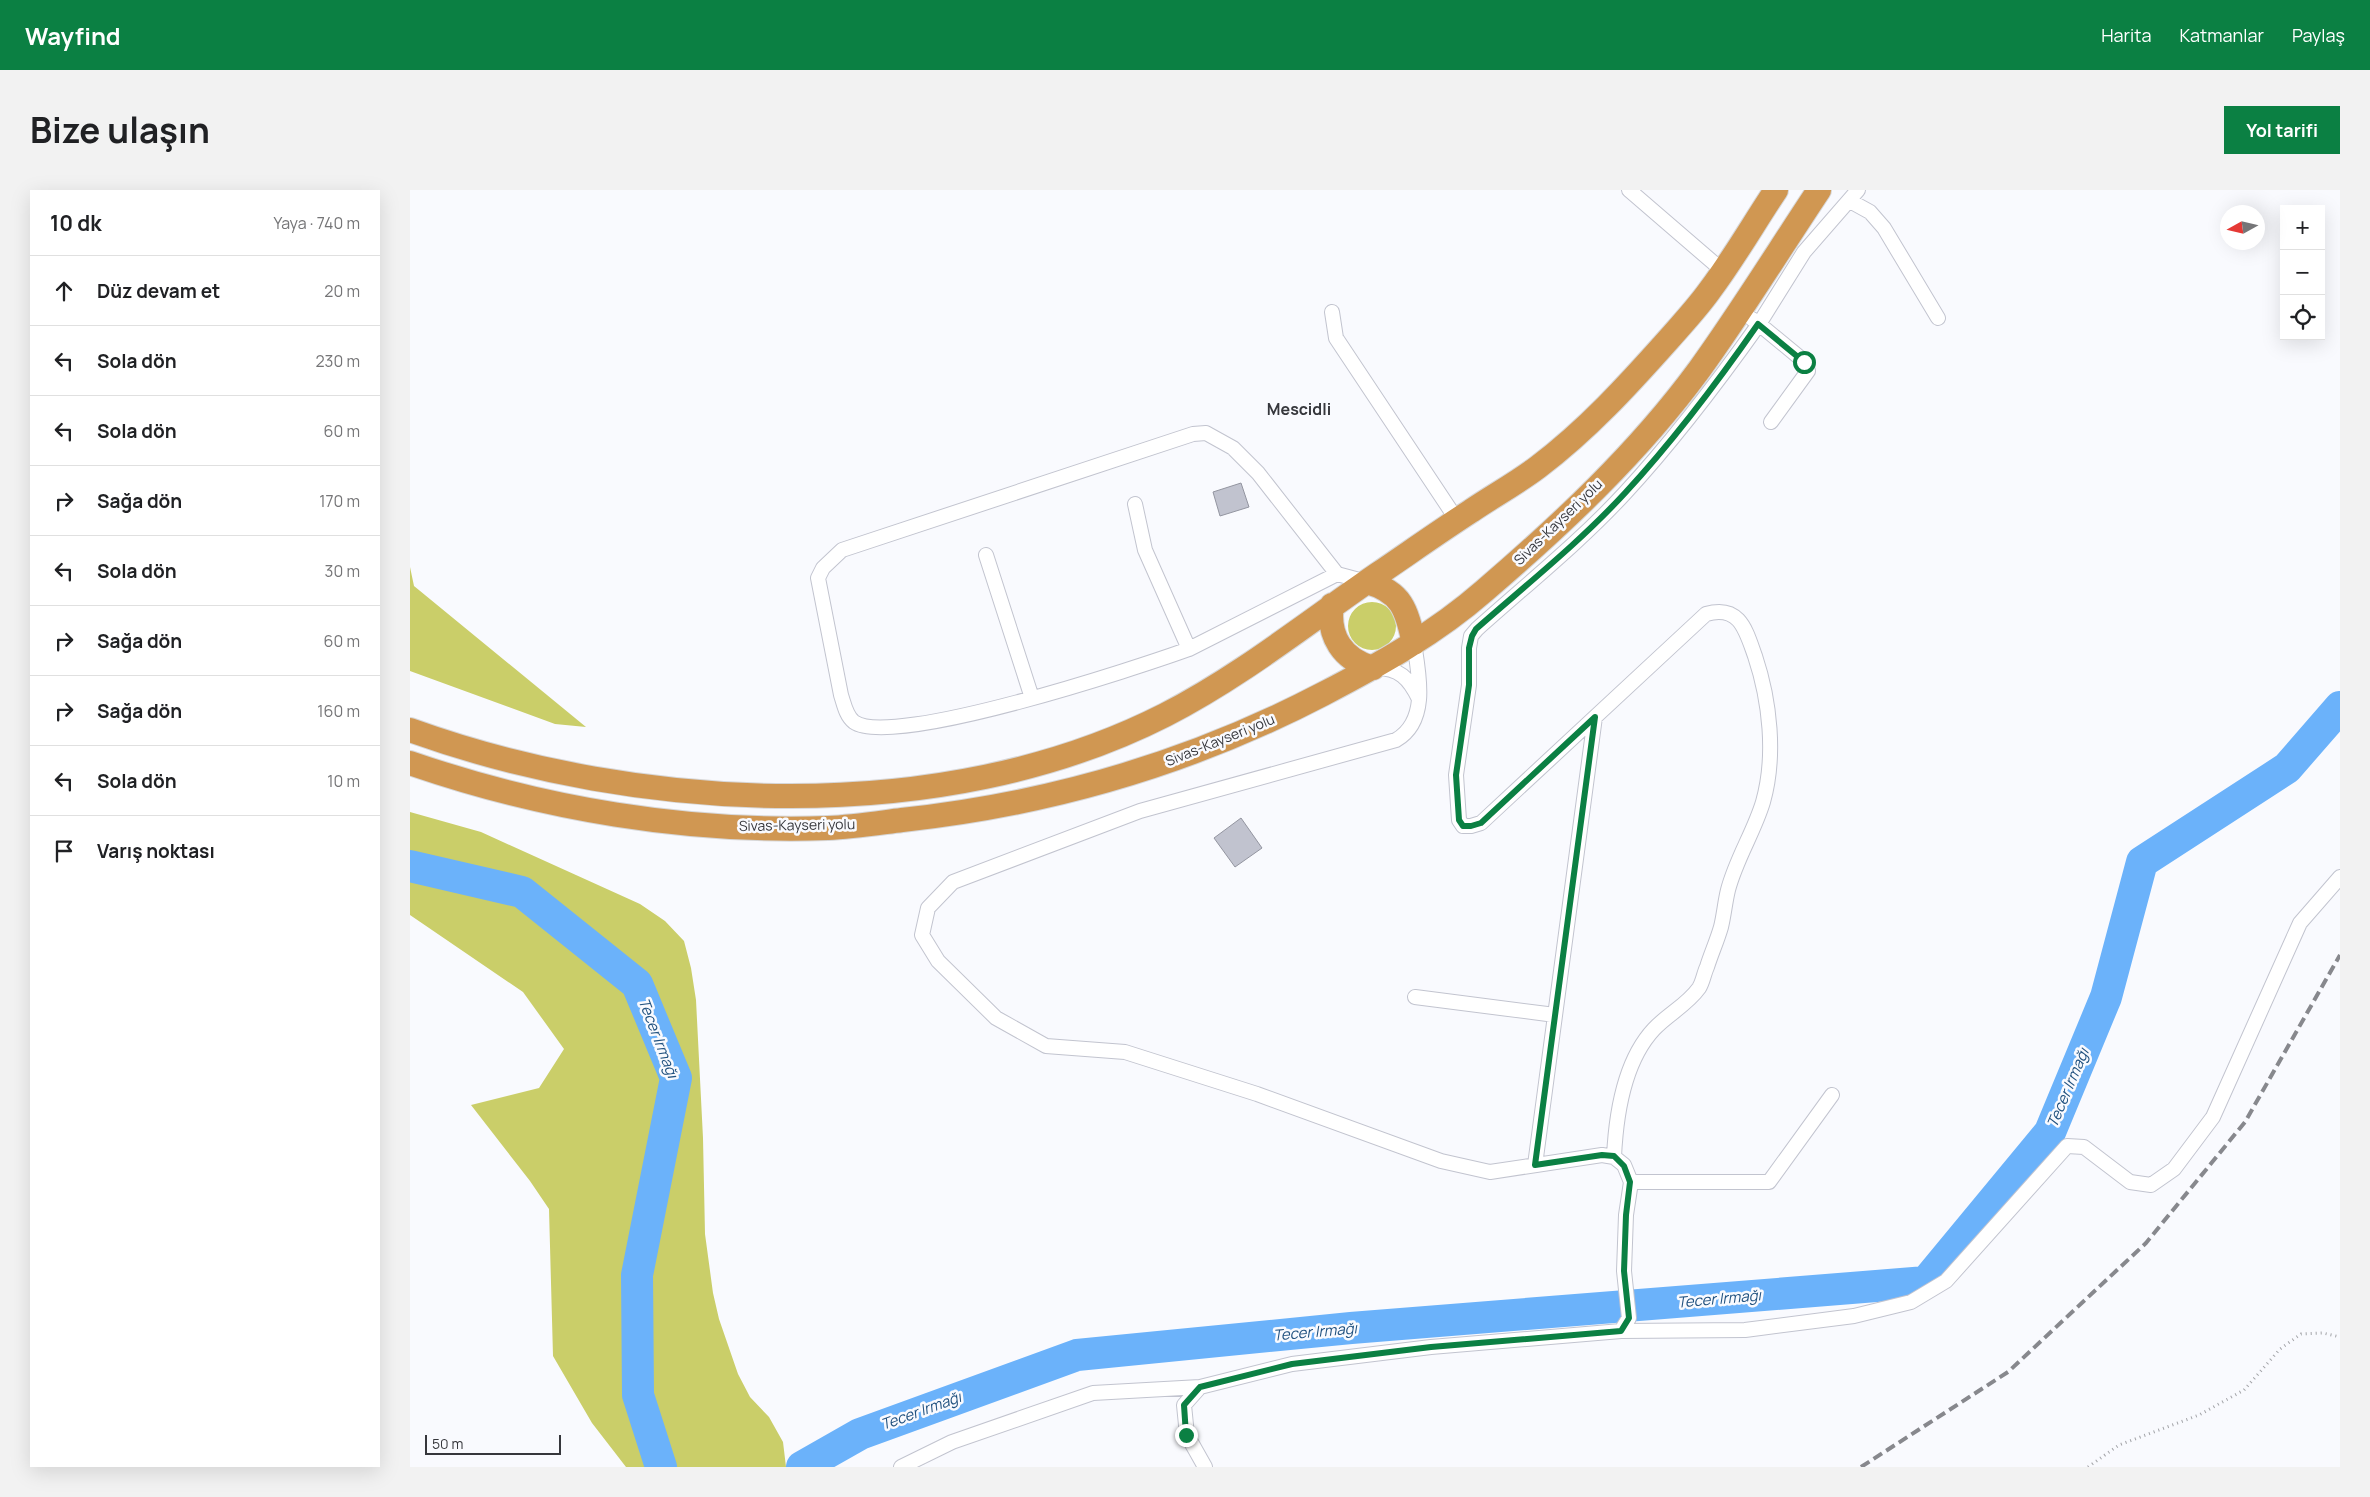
<!DOCTYPE html>
<html lang="tr">
<meta charset="utf-8">
<style>
body{margin:0;font-family:Manrope,sans-serif;background:#f2f2f2;color:#202124}
.controls{position:absolute;right:15px;top:15px;display:grid;overflow:hidden;border-radius:0px;box-shadow:0 5px 20px #0002}
.controls button{width:45px;height:45px;display:grid;place-items:center;padding:0;border:0;border-bottom:1px solid #e0e0e0;background:#fff;color:#202124;font:25px sans-serif}
.compass{position:absolute;left:1810px;top:15px;width:45px;height:45px;border-radius:50%;background:#fff;box-shadow:0 5px 20px #0002;rotate:262deg}
.scale{position:absolute;left:15px;bottom:12px;width:136px;box-sizing:border-box;padding-left:5px;border:2px solid #36373c;border-top:0;font-size:14px;line-height:18px;white-space:nowrap;color:#36373c;-webkit-text-stroke:4px #f9fafe;paint-order:stroke}
.stop{position:absolute;width:15px;height:15px;margin:-11px;border:4px solid #0b8043;border-radius:50%;background:#fff}
.stop.end{background:#0b8043;border-color:#fff;box-shadow:0 1px 5px #0008}
.list{margin:0;padding:0;list-style:none}
h2{display:flex;justify-content:space-between;align-items:center;height:65px;margin:0;padding:0 20px;font-size:21px}
h2 small{font-size:16px;font-weight:400;color:#757577}
.list li{display:grid;grid-template-columns:32px 1fr auto;gap:15px;align-items:center;box-sizing:border-box;height:70px;padding:0 20px;border-top:1px solid #e0e0e0}
.list b{display:block;font-size:19px;white-space:nowrap}
.list em{font-size:16px;font-style:normal;color:#757577}
.icon{flex:none;width:28px;height:28px;fill:none;stroke:currentColor;stroke-width:2;stroke-linecap:round;stroke-linejoin:round}
.map{position:relative;flex:none;width:1930px;height:1277px;overflow:hidden;border-radius:0px}
header{display:flex;align-items:center;gap:30px;box-sizing:border-box;height:70px;padding:0 25px;background:#0b8043;color:#fff}
header strong{font-size:24px}
nav{display:flex;gap:28px;margin-inline-start:auto;font-size:18px}
.intro{display:flex;align-items:center;justify-content:space-between;box-sizing:border-box;height:120px;padding:0 30px}
h1{margin:0;font-size:35px}
.button{padding:12px 22px;border-radius:0px;background:#0b8043;color:#fff;font-size:18px;font-weight:700}
main{display:flex;gap:30px;padding:0 30px}
aside{flex:1;background:#fff;border-radius:0px;box-shadow:0 5px 20px #0002}
.map>svg:first-child{display:block}
</style>
<header>
<strong>Wayfind</strong>
<nav><a>Harita</a><a>Katmanlar</a><a>Paylaş</a></nav>
</header>
<div class="intro"><h1>Bize ulaşın</h1><a class="button">Yol tarifi</a></div>
<main>
<aside>
<h2>10 dk<small>Yaya · 740 m</small></h2>
<ul class="list">
<li><svg class="icon" aria-label="ahead" viewBox="0 0 24 24"><path d="M12 20V5M6 11l6-6 6 6"/></svg><div><b>Düz devam et</b></div><em>20 m</em></li>
<li><svg class="icon" aria-label="left" viewBox="0 0 24 24"><path d="M17 20v-9H6M10 6l-5 5 5 5"/></svg><div><b>Sola dön</b></div><em>230 m</em></li>
<li><svg class="icon" aria-label="left" viewBox="0 0 24 24"><path d="M17 20v-9H6M10 6l-5 5 5 5"/></svg><div><b>Sola dön</b></div><em>60 m</em></li>
<li><svg class="icon" aria-label="right" viewBox="0 0 24 24"><path d="M7 20v-9h11M14 6l5 5-5 5"/></svg><div><b>Sağa dön</b></div><em>170 m</em></li>
<li><svg class="icon" aria-label="left" viewBox="0 0 24 24"><path d="M17 20v-9H6M10 6l-5 5 5 5"/></svg><div><b>Sola dön</b></div><em>30 m</em></li>
<li><svg class="icon" aria-label="right" viewBox="0 0 24 24"><path d="M7 20v-9h11M14 6l5 5-5 5"/></svg><div><b>Sağa dön</b></div><em>60 m</em></li>
<li><svg class="icon" aria-label="right" viewBox="0 0 24 24"><path d="M7 20v-9h11M14 6l5 5-5 5"/></svg><div><b>Sağa dön</b></div><em>160 m</em></li>
<li><svg class="icon" aria-label="left" viewBox="0 0 24 24"><path d="M17 20v-9H6M10 6l-5 5 5 5"/></svg><div><b>Sola dön</b></div><em>10 m</em></li>
<li><svg class="icon" aria-label="arrive" viewBox="0 0 24 24"><path d="M6 21V4h12l-3 4 3 4H6"/></svg><div><b>Varış noktası</b></div></li>
</ul>
</aside>
<div class="map">
<svg width="1930" height="1277" viewBox="0 0 1930 1277">
<rect width="100%" height="100%" fill="#f9fafe"/>
<!-- green -->
<path fill="#cace69" d="M0,377L4,396L176,537L145,534L0,481Z
M938 436a24 24 0 1 1 48 0a24 24 0 1 1-48 0Z
M0,622L71,642L230,714L255,731L274,751L281,778L286,810L293,948L295,1044L303,1103L309,1129L328,1184L340,1207L359,1227L373,1252L376,1277H216L182,1233L143,1166L139,1019L120,991L61,915L129,898L154,859L113,802L0,725Z"/>
<g fill="none" stroke-linecap="round" stroke-linejoin="round">
<!-- river -->
<path stroke="#6bb2fa" stroke-width="32" d="M0,676L112,702L227,794L266,888L227,1085L228,1205L251,1277
M392,1277L450,1244L667,1165L941,1138L1516,1092L1640,942L1696,807L1732,672L1877,578L1930,517"/>
</g>
<!-- building -->
<path fill="#c1c3cf" stroke="#9395a0" d="M831,293L839,317L810,326L803,302Z
M831,628L852,658L825,677L804,648Z"/>
<g fill="none" stroke-linecap="round" stroke-linejoin="round">
<defs>
<path id="minor" d="M1219,0L1313,81
M1440,11L1460,22L1474,38L1528,128
M922,122L926,148L1047,330
M1342,129L1349,134L1394,62L1448,0
M725,314L735,360L779,459C729,477 482,559 444,532C436,526 434,514 431,505L408,388L413,378L432,360L783,244L796,243L823,258L848,283L927,384L957,392
M576,365L622,508
M779,459L927,384
M966,478C989,478 999,488 1009,509
M1005,807L1145,825
M1204,967C1206,924 1214,871 1244,839C1258,824 1277,815 1289,798C1293,792 1294,783 1297,777C1301,764 1307,751 1311,737C1314,725 1315,712 1318,700C1326,669 1344,642 1353,612C1366,566 1360,511 1345,466C1336,441 1330,414 1296,424L1071,633L1061,636H1053L1049,630L1046,585L1059,495V458L1061,446L1067,439C1116,395 1170,352 1215,303C1264,250 1307,193 1349,134L1395,172L1398,181L1361,232
M1125,975L1185,527
M1221,992H1359L1422,905
M1211,1141L1335,1140L1444,1126L1501,1112L1536,1091L1657,956L1674,957L1720,992L1741,995L1764,979L1803,927L1890,733L1930,687
M491,1277L542,1252L683,1203L790,1197
M795,1277L777,1245L774,1215L790,1197L882,1174L1021,1157L1211,1141L1219,1128L1214,1081L1216,1025L1221,992L1214,975L1204,967L1192,965L1080,982L1031,971L847,904L715,862L636,856L586,828L528,771L512,745L518,718L543,692L730,621L986,550C1019,531 1009,485 1004,453"/>
<path id="trunk" d="M957,392C992,402 996,419 1004,453
M922,415C917,446 933,470 963,478
M0,540C230,623 533,638 755,525C831,486 898,432 968,384C999,363 1030,341 1061,321C1083,306 1107,293 1128,277C1177,240 1218,195 1259,149C1273,133 1288,117 1300,100C1324,68 1344,33 1366,0
M0,573C133,619 277,643 418,638C443,637 468,633 492,630C640,614 781,573 913,504C969,475 1026,443 1074,401C1151,335 1228,263 1289,180C1331,122 1369,60 1409,0"/>
</defs>
<!-- minor casing -->
<use href="#minor" stroke="#c2c4cf" stroke-width="16"/>
<!-- trunk casing -->
<use href="#trunk" stroke="#d7d7d8" stroke-width="26"/>
<!-- path -->
<path stroke="#a3a4a8" stroke-width="3" stroke-dasharray="1 4" stroke-linecap="butt" d="M1678,1277L1709,1255L1789,1225L1834,1200L1870,1159L1891,1144L1913,1143L1930,1147"/>
<!-- minor -->
<use href="#minor" stroke="#fff" stroke-width="14"/>
<!-- trunk -->
<use href="#trunk" stroke="#d09752" stroke-width="24"/>
<!-- rail -->
<path stroke="#87888d" stroke-width="4" stroke-dasharray="10 5" stroke-linecap="butt" d="M1451,1277L1598,1182L1736,1053L1835,932L1930,765"/>
</g>
<g fill="none" stroke-linecap="round" stroke-linejoin="round">
<!-- route -->
<path stroke="#0b8043" stroke-width="6" d="M776,1245L774,1215L790,1197L882,1174L1021,1157L1211,1141L1219,1128L1214,1081L1216,1025L1220,992L1214,976L1204,966L1192,965L1125,975L1185,527L1071,633L1061,636H1053L1049,630L1046,585L1059,495V458L1062,446L1066,439C1116,395 1170,352 1215,303C1264,250 1307,193 1348,134L1394,172"/>
</g>
<g text-anchor="middle" stroke-width="5" stroke-linejoin="round" paint-order="stroke">
<!-- street labels -->
<g font-size="14" fill="#36373c" stroke="#f9fafe">
<text transform="translate(1148 332) rotate(-44)" y="5">Sivas-Kayseri yolu</text>
<text transform="translate(810 550) rotate(-22)" y="5">Sivas-Kayseri yolu</text>
<text transform="translate(387 635) rotate(-1)" y="5">Sivas-Kayseri yolu</text>
</g>
<!-- water labels -->
<g font-size="15" font-style="italic" fill="#20517f" stroke="#f9fafe">
<text transform="translate(248 848) rotate(69)" y="5">Tecer Irmağı</text>
<text transform="translate(1658 898) rotate(-67)" y="5">Tecer Irmağı</text>
<text transform="translate(1309 1109) rotate(-5)" y="5">Tecer Irmağı</text>
<text transform="translate(905 1142) rotate(-5)" y="5">Tecer Irmağı</text>
<text transform="translate(511 1221) rotate(-20)" y="5">Tecer Irmağı</text>
</g>
<!-- quarter labels -->
<g font-size="16" font-weight="bold" fill="#36373c" stroke="#f9fafe">
<text x="889" y="225">Mescidli</text>
</g>
</g>
</svg>
<div class="controls">
<button>+</button>
<button>−</button>
<button><svg class="icon" aria-label="locate" viewBox="0 0 24 24"><circle cx="12" cy="12" r="6"/><path d="M12 2v4M12 18v4M2 12h4M18 12h4"/></svg></button>
</div>
<svg class="compass" viewBox="-18 -18 36 36"><path d="M0-13l5 13h-10z" fill="#e53935"/><path d="M0 13l5-13h-10z" fill="#757577"/></svg>
<div class="scale">50 m</div>
<div class="stop" style="left:1394px;top:172px"></div>
<div class="stop end" style="left:776px;top:1245px"></div>
</div>
</main>
